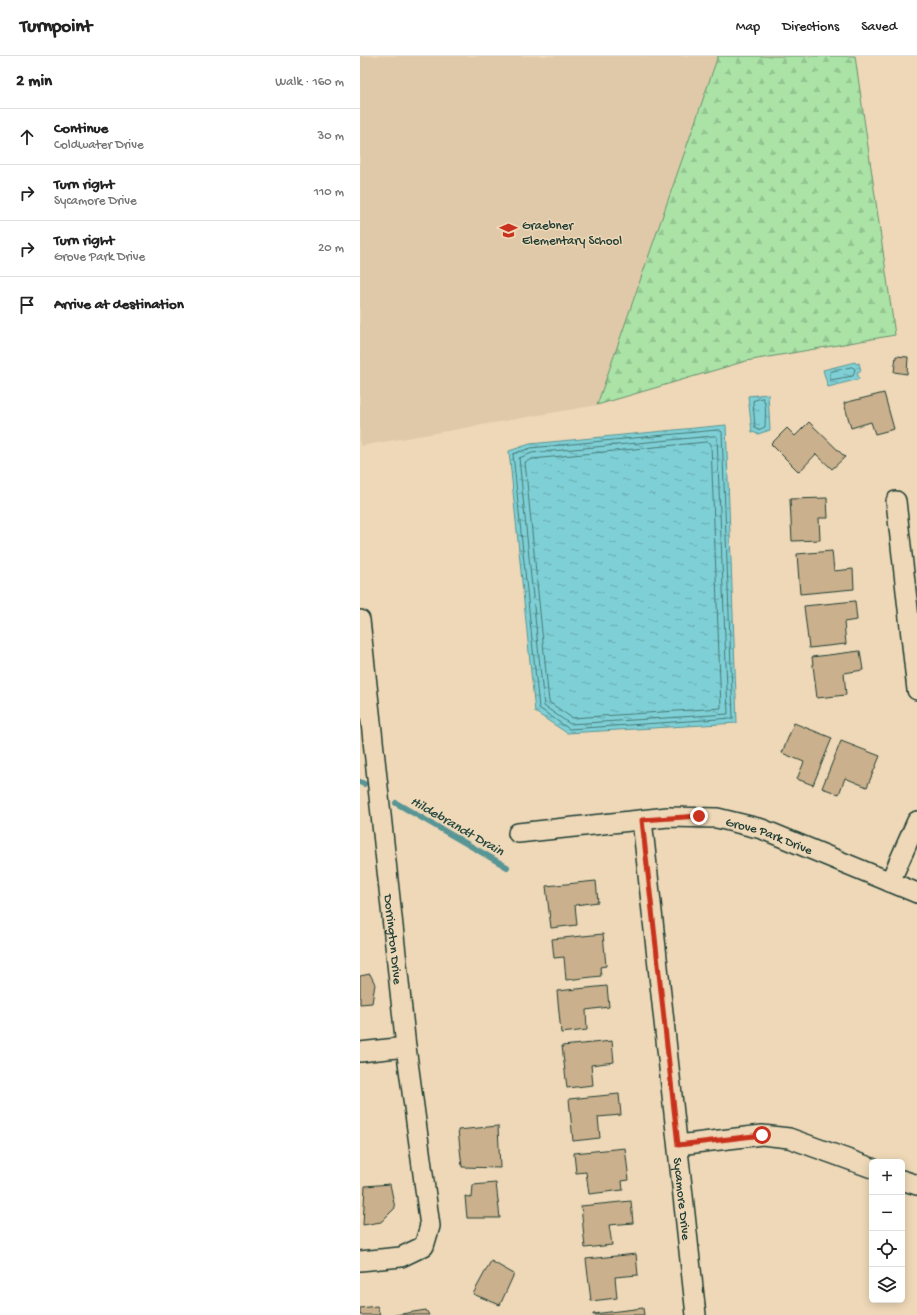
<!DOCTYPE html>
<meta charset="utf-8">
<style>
body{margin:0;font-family:"Gochi Hand",sans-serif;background:#f2f2f2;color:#222}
.controls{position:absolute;right:12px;bottom:12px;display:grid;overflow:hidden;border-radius:6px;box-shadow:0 2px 10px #0003}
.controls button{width:36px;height:36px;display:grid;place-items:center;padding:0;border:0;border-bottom:1px solid #e0e0e0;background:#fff;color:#222;font:20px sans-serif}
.stop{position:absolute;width:12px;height:12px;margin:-9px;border:3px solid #c8321e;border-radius:50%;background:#fff}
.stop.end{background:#c8321e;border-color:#fff;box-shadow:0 1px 4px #0008}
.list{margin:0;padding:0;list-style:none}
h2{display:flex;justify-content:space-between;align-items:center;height:52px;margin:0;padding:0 16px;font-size:17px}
h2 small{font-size:13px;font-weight:400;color:#767676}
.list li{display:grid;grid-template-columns:26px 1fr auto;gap:12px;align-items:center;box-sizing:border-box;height:56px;padding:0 16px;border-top:1px solid #e0e0e0}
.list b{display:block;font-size:15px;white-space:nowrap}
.list p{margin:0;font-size:13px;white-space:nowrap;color:#767676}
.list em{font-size:13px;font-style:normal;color:#767676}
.icon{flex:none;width:22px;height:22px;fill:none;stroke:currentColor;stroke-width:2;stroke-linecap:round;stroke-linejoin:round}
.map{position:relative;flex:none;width:557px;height:1259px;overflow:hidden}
header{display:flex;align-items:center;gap:24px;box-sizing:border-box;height:56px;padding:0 20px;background:#fff;border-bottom:1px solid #e0e0e0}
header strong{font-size:19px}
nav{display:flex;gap:22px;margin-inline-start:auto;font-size:14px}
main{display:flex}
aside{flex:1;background:#fff}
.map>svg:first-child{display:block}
</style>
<header>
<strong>Turnpoint</strong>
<nav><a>Map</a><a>Directions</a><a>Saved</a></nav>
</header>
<main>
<aside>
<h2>2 min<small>Walk · 160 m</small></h2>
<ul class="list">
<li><svg class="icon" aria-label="ahead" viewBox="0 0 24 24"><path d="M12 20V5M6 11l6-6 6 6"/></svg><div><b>Continue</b><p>Coldwater Drive</p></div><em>30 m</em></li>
<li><svg class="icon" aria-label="right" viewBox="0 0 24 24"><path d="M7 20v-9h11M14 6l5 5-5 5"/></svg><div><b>Turn right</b><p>Sycamore Drive</p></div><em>110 m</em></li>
<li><svg class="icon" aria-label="right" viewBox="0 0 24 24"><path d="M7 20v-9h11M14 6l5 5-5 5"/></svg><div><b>Turn right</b><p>Grove Park Drive</p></div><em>20 m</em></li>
<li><svg class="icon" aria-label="arrive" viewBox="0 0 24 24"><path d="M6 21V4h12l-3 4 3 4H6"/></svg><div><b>Arrive at destination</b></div></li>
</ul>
</aside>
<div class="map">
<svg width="557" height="1259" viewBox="0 0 557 1259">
<defs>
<pattern id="forest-firs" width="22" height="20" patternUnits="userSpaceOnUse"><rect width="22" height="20" fill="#abe3a7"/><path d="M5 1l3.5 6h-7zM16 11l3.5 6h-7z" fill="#93c490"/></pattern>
<pattern id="water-ripples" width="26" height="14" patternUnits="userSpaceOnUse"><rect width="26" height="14" fill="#7fd0d6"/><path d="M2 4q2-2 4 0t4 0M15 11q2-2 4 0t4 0" fill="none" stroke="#67aaae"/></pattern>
</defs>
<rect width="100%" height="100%" fill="#eed8b7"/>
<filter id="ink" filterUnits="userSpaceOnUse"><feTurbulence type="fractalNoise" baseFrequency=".025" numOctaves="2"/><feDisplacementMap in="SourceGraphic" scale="8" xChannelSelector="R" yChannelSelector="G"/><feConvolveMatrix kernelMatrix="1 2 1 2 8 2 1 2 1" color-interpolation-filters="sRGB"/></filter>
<g filter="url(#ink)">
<!-- built -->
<path fill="#dfc9a8" d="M0,0H358L237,349L0,390Z"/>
<!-- forest -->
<path fill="url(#forest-firs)" stroke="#65906e" d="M358,0H495L535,279L386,305L237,349Z"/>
<!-- water -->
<path fill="url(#water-ripples)" stroke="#599595" d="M495,306L496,308L499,307L501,315L497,316L499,323L468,331L463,314Z
M408,338L410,374L398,378L392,376L388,340Z
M366,369L377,667L207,677L175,656L149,395L170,388Z"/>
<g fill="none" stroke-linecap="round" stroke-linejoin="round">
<!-- shore -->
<path stroke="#457875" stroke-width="1" d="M492,311L495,313L493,320L470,324V316Z
M403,342C407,350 405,362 405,371L398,374L395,372L393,345Z
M360,374L362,376L373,662L209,673L179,652L153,398L171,392Z
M355,380L357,381L368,658L210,668L184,650L159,402L172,397Z
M349,386L351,388L361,652L212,662L189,646L165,406L173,403Z"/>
<!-- stream -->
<path stroke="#599595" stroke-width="6" d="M0,726L4,728
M36,747L147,811"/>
</g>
<!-- building -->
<path fill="#cab08c" stroke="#1f3d34" d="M536,300L548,301L547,318L534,316Z
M524,337L534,373L515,378L511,366L491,372L484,347Z
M449,366L485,401L472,413L456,398L439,416L411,388L427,372L435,380Z
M467,442L468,462H459L460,484L432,485L430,443Z
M472,495L474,515L493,513L494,533L440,538L437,498Z
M495,545L497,564L484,566L486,588L449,592L444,550Z
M500,595L503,614L484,617L486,639L457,642L452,601Z
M434,667L472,682L453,729L437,723L444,706L422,697Z
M481,685L520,700L507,731L485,722L479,738L462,732Z
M236,825L238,846L215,849L217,869L191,872L186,830Z
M243,878L246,910L240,911L241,920L206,924L204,901L194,902L192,883Z
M10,918L15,928L12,947L0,948V920Z
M247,930L249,951L226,954L227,974L201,977L197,935Z
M252,985L254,1006L231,1009L233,1029L207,1032L202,990Z
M259,1038L261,1059L238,1061L240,1082L213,1085L209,1043Z
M138,1070L140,1112L102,1111L98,1074Z
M265,1092L269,1124L262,1125L263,1134L229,1138L226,1116L216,1117L214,1097Z
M136,1127L140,1162H107L105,1140L112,1142L113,1129Z
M30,1128L35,1152L21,1166L3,1169L5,1130Z
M271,1145L273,1167L249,1169L252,1189L225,1192L221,1150Z
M276,1198L278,1219L255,1221L257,1242L231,1245L226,1203Z
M131,1205L154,1218L140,1249L113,1238Z
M17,1250L20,1259H0V1252Z
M283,1252L284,1259H233V1258Z
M66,1254L69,1259H35Z"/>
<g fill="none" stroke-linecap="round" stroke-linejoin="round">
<defs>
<g id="minor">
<path d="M536,445L557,634"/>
<path id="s1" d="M0,564L46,991L70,1170L64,1190L41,1201L0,1205"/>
<path id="s2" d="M282,764L336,1259"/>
<path id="s3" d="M158,777L308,761L357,762L402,773L557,837"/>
<path d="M530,826L557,765"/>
<path d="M0,996L46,991"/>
<path d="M318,1089L402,1079L429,1082L512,1112"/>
<path d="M542,1124L557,1129"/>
</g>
</defs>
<!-- minor casing -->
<use href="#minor" stroke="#1f3d34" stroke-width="22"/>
<!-- minor -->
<use href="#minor" stroke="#eed8b7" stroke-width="19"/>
</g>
</g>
<g fill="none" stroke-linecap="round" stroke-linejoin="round" filter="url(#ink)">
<!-- route -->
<path stroke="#c8321e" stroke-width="5" d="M339,760L282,764L318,1089L402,1079"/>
</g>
<!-- icons -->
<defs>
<symbol id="school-bare" viewBox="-9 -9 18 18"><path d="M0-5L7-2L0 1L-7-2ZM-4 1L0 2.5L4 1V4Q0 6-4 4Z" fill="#c8321e" stroke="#eed8b7" stroke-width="2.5" paint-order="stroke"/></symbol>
</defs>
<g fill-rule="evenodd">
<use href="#school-bare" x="136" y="162" width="25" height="25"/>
</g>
<g text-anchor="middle" stroke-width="3" stroke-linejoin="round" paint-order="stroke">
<!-- poi labels -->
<g font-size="13" fill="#1f3d34" stroke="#eed8b7" text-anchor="start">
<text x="162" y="173">Graebner<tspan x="162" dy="15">Elementary School</tspan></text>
</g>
<!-- street labels -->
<g font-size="13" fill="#1f3d34" stroke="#eed8b7">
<text dy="5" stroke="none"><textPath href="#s3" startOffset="255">Grove Park Drive</textPath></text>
<text dy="5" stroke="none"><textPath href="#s1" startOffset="321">Dorrington Drive</textPath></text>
<text dy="5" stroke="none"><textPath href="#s2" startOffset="381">Sycamore Drive</textPath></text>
</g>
<!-- water labels -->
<g font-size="14" font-style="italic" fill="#294c44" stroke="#eed8b7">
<text transform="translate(98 769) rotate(30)" y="5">Hildebrandt Drain</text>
</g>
</g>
</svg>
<div class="controls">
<button>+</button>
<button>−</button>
<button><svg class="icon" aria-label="locate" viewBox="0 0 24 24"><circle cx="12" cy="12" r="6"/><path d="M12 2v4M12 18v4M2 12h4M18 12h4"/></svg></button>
<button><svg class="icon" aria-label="layers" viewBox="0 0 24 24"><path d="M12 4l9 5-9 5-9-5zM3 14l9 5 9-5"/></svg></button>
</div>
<div class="stop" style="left:402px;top:1079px"></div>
<div class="stop end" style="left:339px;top:760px"></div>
</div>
</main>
